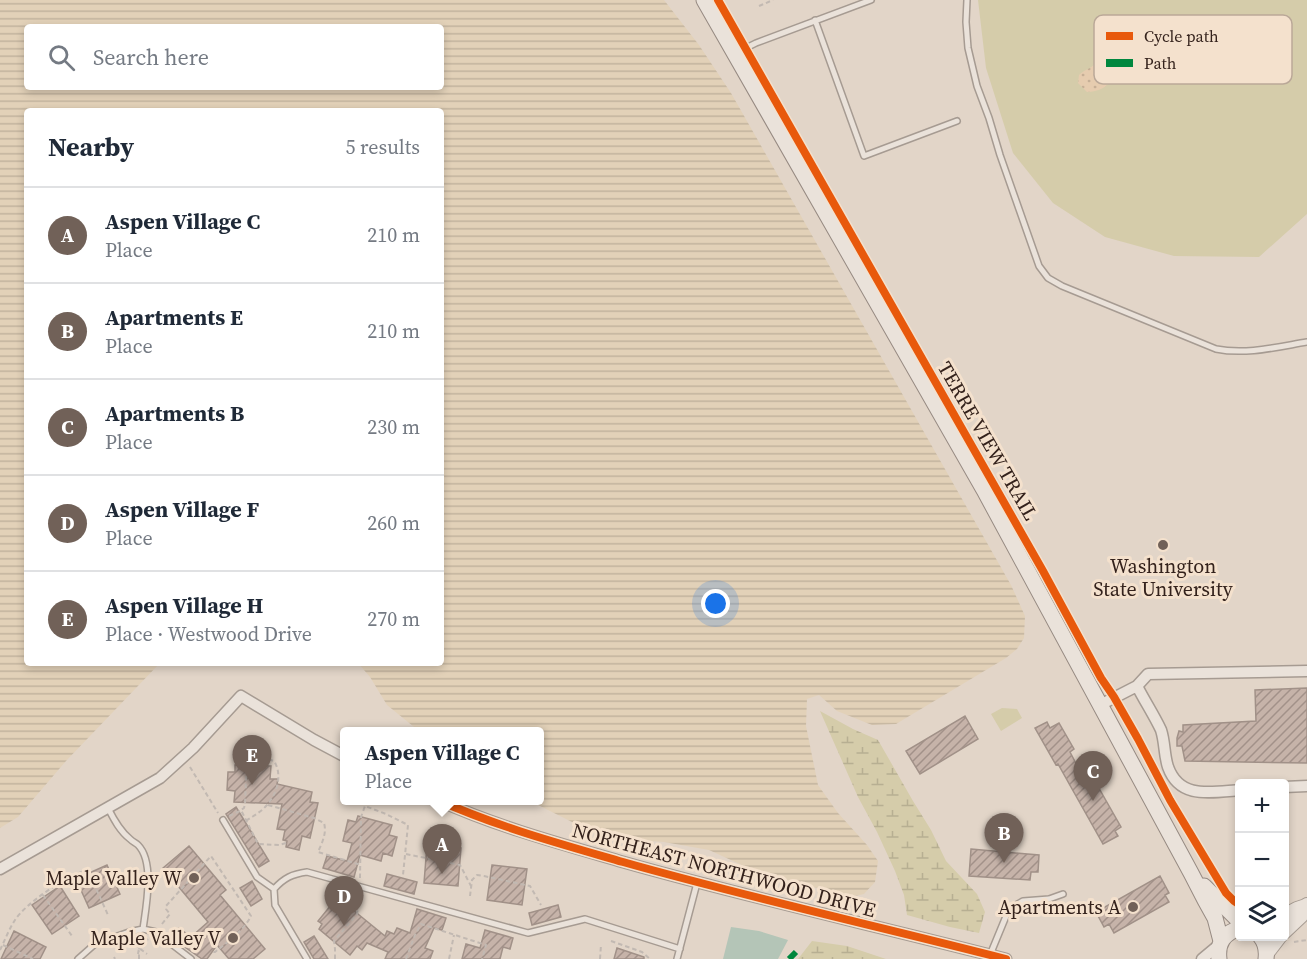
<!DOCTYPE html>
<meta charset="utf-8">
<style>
body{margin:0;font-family:"Source Serif 4",serif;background:#f6f6f7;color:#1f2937}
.controls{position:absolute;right:18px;bottom:18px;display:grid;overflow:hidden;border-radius:6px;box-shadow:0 3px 9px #0003}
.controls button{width:54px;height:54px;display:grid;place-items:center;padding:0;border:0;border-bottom:2px solid #e0e1e3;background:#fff;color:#1f2937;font:30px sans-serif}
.you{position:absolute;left:716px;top:604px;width:21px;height:21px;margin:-15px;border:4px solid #fff;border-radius:50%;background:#1a73e8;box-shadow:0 0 0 9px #1a73e833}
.badge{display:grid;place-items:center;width:39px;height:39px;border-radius:50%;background:#716158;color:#fff;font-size:20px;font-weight:700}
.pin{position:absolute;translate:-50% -50px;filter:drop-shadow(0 2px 3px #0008)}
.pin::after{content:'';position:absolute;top:32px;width:21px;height:18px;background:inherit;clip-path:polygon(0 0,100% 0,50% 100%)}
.popup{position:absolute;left:340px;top:727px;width:204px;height:78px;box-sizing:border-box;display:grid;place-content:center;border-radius:6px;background:#fff;filter:drop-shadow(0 2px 4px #0005);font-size:20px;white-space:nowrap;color:#747a83}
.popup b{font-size:22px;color:#1f2937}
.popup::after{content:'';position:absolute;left:50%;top:100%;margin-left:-12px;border:12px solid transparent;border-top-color:#fff}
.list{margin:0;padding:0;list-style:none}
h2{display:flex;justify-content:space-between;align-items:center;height:78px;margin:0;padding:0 24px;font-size:26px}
h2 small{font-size:20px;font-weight:400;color:#747a83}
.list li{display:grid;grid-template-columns:39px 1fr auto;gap:18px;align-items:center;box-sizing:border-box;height:96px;padding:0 24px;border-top:2px solid #e0e1e3}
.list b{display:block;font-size:22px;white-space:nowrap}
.list p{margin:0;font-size:20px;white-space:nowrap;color:#747a83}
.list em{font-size:20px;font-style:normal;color:#747a83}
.icon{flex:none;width:33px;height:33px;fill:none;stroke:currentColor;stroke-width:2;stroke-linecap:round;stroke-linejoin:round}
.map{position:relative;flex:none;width:1307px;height:959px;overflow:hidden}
.search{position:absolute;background:#fff;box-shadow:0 3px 9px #0003;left:24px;top:24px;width:420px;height:66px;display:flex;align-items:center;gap:15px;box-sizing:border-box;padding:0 21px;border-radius:6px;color:#747a83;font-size:22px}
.panel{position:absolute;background:#fff;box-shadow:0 3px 9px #0003;left:24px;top:108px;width:420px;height:558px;border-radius:6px}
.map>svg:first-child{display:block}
</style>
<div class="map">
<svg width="1307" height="959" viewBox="0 0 1307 959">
<defs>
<pattern id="farmland-rules" width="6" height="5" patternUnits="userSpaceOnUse" patternTransform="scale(1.5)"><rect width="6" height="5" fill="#e2d1b8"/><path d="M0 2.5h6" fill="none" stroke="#c2b39e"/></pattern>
<pattern id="wetland-marsh" width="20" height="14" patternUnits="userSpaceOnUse" patternTransform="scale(1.5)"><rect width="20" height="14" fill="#d5ccaa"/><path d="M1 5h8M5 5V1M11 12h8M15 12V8" fill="none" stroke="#b7af92"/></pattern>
<pattern id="sand-dots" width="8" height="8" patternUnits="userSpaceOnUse" patternTransform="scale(1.5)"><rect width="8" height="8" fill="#e6ccaf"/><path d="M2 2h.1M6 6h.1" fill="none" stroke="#c6af96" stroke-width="1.8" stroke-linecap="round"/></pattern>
<pattern id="building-hatch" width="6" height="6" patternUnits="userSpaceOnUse" patternTransform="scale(1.5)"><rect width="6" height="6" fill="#c6b3a9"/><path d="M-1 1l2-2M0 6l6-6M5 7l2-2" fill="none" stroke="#a29189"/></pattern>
</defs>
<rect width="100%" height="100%" fill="#e2d5c8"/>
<!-- farmland -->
<path fill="url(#farmland-rules)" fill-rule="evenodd" d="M0,0H664L699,45L731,93L1011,585L1025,616L1024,638L1017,649L1006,658L896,724L872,725L837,711L819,695L807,699L806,726L818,785L838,813L867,845L878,861L875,882L864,894L850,897L757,872L709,850L664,842L617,839L574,823L530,801L540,800V732L419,731L387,705L370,677L358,663H441V111H27V663H160L66,761L18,817L0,828ZM27,27H441V87H27Z"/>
<!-- green -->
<path fill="#d5ccaa" d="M978,0H1307V214L1259,257L1174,256L1105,237L1053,203L1013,153L986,68Z
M1002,708L1017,709L1022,718L1001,731L991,714Z"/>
<!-- wetland -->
<path fill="url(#wetland-marsh)" d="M820,711L853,729L878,740L913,801L931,830L946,861L977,894L985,912L979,933L950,927L907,915L904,895L895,871L877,832L858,797Z
M812,941L847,946L886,959H798Z"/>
<!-- sand -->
<path fill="url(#sand-dots)" d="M1099,59C1109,60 1114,69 1114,78C1107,87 1098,92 1087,92L1078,83L1079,75C1086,68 1093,69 1099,59Z"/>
<!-- water -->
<path fill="#b4c5b7" d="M731,927L759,931L788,940L778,959H723Z"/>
<!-- building -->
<path fill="url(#building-hatch)" stroke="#a19188" stroke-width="1.5" d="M1307,688V763L1185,761L1182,746H1177V738L1179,731L1183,732V725L1256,721L1255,690Z
M965,716L978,739L920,774L906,751Z
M1047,722L1050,728L1059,723L1074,749L1070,752L1081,773L1088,769L1121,827L1115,831L1118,836L1103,844L1058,764L1056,765L1035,728Z
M235,765L271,766L270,779H278L277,784L312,792L310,802L318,803L310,838L302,836L299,850L286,847L287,841L283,840L285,830L277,829L282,804L234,802L235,791L227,790L228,772H235Z
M236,807L269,861L259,867L226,814Z
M358,816L392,825L389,835L397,837L392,856L383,853L381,861L360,855L354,877L323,868L327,856L347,861L352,843L343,841L348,820L356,822Z
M427,845L461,848L458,886L424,883Z
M189,846L226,890L220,895L265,949L253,959H229L217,945L207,959H202L172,938L179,928L191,937L208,922L163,868Z
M971,849L1039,855L1038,872H1031L1030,880L969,876Z
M107,865L120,894L89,908L76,879Z
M492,865L527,869L522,905L487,900Z
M387,874L417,882L414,894L384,886Z
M1160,876L1169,893L1165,895L1169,902L1114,933L1109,924L1104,927L1096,912Z
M252,881L262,899L251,906L240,888Z
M60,886L79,916L52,934L32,905Z
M342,901L385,936L387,931L394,934L397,928L410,933L417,909L446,918L442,930L434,928L425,948L433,951L430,959H385L388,952L367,943L362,950L357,946L350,955L319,929L322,924L318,921L331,905L336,909Z
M558,905L561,917L532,925L529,913Z
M485,930L513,938L510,949L503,947L500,959H462L466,944L480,948Z
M14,931L46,947L40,959H1Z
M314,936L328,959H314L304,942Z
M617,948L644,957V959H614Z"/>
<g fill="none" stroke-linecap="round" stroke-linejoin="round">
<defs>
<path id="service" d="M967,0L966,22L968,48L977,86L989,118L1000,155L1039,266L1048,278L1062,286L1216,349C1246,355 1277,347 1307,342
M815,20L864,156L957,121
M736,53L756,43L871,0
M108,808C114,820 120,831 130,839C133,842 136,843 138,845C155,862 146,907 143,929
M223,820L257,877L274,889L275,905L307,959
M274,889C284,878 292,874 307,872L528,933L585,919L680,949
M990,955L1009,909L1023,901L1049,899L1063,894
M78,959L95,944L129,932L143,929L156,932L191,959
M677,959L697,883"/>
<path id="minor" d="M1137,686C1144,700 1154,715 1161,730C1165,742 1164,755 1168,767C1180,800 1211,792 1240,790
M1100,705L1137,686L1148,674L1307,671
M1284,787L1307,786
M438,800C498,827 561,844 623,862C750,898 878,926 1006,959
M0,869L160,778L193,748L241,696L314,740L344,756
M1202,959L1220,944"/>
<path id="tertiary" d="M1284,916L1297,909L1306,906
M1284,932L1301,916L1307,905
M1267,953L1280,936"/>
<path id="secondary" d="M704,0L984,490L1191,873L1205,900L1215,918L1221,941
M1204,886L1240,922
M1260,936C1266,943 1267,951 1266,959
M1219,959C1217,943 1224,933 1240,928"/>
</defs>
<!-- service casing -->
<use href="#service" stroke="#a69b92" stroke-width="8"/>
<!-- minor casing -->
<use href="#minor" stroke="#a69b92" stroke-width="13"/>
<!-- tertiary casing -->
<use href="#tertiary" stroke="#a69b92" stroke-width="16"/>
<!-- secondary casing -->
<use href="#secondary" stroke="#968a82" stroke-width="17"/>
<!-- path -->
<path stroke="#c2b9b2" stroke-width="2" stroke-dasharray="4.5 3" stroke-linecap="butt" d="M759,6L773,0
M190,767L218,813
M268,805L314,818L324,823C327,833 322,843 318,852L361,865
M229,816L240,811
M246,821C253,816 261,812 266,806C277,794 283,775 274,761C265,758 256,754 247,758L245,804L244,808L241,810L258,844L279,845L286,843
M406,854L460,865L471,886
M360,878L361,817L365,806L386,814L408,825L403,875
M43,895L72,936
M470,896L472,880L477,875L484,876L530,886L541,905
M162,924L170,914L166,909V906L211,856L251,916C244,930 228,942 215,952H212
M133,939L139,948L148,939
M611,941L642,952L650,959
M1294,942L1307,940
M3,945L33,959
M0,950C5,940 9,929 15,920C27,902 63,879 84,871L89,873L108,915
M138,954L139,948L147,954
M114,957L115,959
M139,959V951
M335,959V949L334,941L357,914L360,896
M406,959L415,935L421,924L486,945L482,959
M449,959L454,935
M600,959L601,945"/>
<!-- service -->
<use href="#service" stroke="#eae2da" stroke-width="5"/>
<!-- minor -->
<use href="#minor" stroke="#eae2da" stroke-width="10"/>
<!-- tertiary -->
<use href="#tertiary" stroke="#eae2da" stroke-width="14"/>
<!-- secondary -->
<use href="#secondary" stroke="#eae2da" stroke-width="15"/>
<!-- quiet -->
<path stroke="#00873e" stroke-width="6" stroke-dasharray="12 6" stroke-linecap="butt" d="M789,959L796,952"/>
<defs>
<path id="cycleway" d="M718,0L1043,571L1101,678L1114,697L1138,739L1170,800L1226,893L1234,901L1240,905
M438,800C498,827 561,844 623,862C750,898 878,926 1006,959"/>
</defs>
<!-- cycleway casing -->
<use href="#cycleway" stroke="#f4e1cd" stroke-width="11"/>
<!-- cycleway -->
<use href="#cycleway" stroke="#e8590c" stroke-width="8"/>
</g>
<!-- markers -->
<g fill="#716158" stroke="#f4e1cd" stroke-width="2">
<circle cx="1163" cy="545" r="6"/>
<circle cx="194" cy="878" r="6"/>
<circle cx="1133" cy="907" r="6"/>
<circle cx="233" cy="938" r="6"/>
</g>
<g text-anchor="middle" stroke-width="6" stroke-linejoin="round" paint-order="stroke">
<!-- street labels -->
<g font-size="20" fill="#34221c" stroke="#f4e1cd">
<text transform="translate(988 441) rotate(60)" y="7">TERRE VIEW TRAIL</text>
<text transform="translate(724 870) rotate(15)" y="7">NORTHEAST NORTHWOOD DRIVE</text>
</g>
<!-- poi labels -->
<g font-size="20" fill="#34221c" stroke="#f4e1cd" text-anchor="end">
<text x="1163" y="573" text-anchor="middle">Washington<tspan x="1163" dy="23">State University</tspan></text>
<text x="182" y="885">Maple Valley W</text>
<text x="1121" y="914">Apartments A</text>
<text x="221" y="945">Maple Valley V</text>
</g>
</g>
<!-- legend -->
<rect x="1094" y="15" width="198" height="69" rx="9" fill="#f4e1cd" stroke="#baa898" stroke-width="1.5"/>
<rect x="1106" y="32" width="27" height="8" fill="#e8590c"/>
<rect x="1106" y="59" width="27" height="8" fill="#00873e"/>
<g font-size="16" fill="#34221c">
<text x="1144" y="42">Cycle path</text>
<text x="1144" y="69">Path</text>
</g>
</svg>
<div class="controls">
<button>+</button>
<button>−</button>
<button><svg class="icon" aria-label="layers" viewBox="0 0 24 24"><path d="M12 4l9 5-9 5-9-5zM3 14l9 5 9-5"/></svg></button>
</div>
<div class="you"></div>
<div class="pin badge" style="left:442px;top:874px">A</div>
<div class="popup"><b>Aspen Village C</b>Place</div>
<div class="pin badge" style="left:1004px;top:863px">B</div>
<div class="pin badge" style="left:1093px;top:801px">C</div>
<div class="pin badge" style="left:344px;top:926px">D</div>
<div class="pin badge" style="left:252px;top:785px">E</div>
<div class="search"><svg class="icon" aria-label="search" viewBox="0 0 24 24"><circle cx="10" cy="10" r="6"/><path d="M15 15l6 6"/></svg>Search here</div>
<section class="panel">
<h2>Nearby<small>5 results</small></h2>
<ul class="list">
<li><span class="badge">A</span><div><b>Aspen Village C</b><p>Place</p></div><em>210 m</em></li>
<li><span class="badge">B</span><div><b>Apartments E</b><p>Place</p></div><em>210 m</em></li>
<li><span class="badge">C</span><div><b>Apartments B</b><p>Place</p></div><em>230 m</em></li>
<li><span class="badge">D</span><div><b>Aspen Village F</b><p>Place</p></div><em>260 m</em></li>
<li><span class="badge">E</span><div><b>Aspen Village H</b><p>Place · Westwood Drive</p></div><em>270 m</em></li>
</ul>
</section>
</div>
